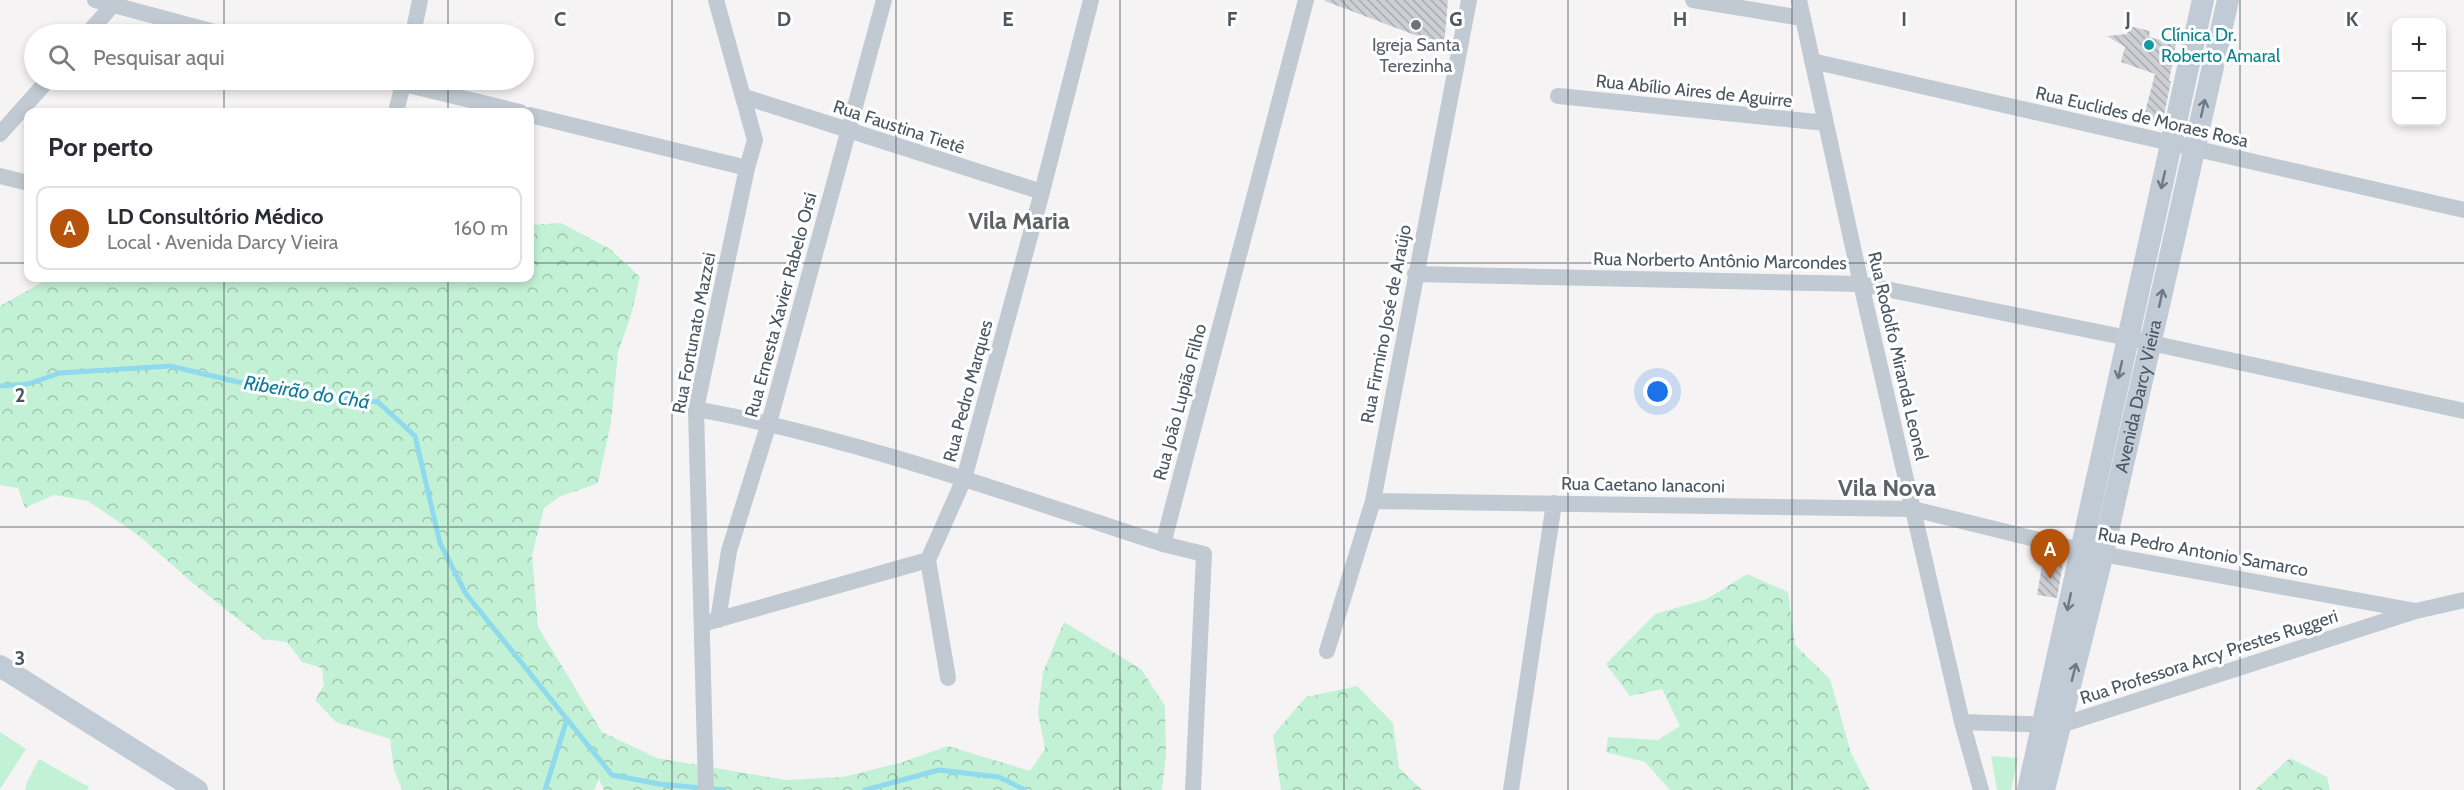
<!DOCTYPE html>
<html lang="pt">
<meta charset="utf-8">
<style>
body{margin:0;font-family:Cabin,sans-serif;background:#f2f2f3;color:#2b2b33}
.controls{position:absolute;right:18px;top:18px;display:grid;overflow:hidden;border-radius:12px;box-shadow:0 3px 9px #0003}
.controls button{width:54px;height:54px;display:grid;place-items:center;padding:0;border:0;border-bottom:2px solid #e1e1e2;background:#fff;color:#2b2b33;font:30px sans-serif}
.you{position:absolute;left:1658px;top:392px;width:21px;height:21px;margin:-15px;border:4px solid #fff;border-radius:50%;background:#1a73e8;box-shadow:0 0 0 9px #1a73e833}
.badge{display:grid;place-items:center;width:39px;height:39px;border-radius:50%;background:#b45309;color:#fff;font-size:20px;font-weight:700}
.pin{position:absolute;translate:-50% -50px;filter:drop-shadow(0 2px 3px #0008)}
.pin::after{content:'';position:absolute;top:32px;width:21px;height:18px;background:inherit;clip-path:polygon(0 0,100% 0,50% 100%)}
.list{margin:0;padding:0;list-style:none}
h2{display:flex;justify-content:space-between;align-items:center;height:78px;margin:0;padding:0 24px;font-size:26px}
h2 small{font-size:20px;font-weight:400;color:#7c7c81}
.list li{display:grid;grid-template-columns:39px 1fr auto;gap:18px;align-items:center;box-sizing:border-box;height:84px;margin:0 12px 12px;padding:0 12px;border:2px solid #e1e1e2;border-radius:12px}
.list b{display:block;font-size:22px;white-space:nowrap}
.list p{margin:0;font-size:20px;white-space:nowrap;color:#7c7c81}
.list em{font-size:20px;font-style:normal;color:#7c7c81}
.icon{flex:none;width:33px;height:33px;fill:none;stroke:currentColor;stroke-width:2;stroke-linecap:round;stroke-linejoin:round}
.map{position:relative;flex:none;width:2464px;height:790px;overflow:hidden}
.search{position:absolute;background:#fff;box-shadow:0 3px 9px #0003;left:24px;top:24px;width:510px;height:66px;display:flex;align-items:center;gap:15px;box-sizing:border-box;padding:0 21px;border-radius:33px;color:#7c7c81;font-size:22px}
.panel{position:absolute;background:#fff;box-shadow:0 3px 9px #0003;left:24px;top:108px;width:510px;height:174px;border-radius:12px}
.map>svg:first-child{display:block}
</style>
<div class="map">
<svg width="2464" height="790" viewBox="0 0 2464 790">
<defs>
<pattern id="forest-crowns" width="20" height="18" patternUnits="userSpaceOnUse" patternTransform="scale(1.5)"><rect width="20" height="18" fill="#c3f1d5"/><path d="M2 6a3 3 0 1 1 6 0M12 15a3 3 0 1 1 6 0" fill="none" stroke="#a0c6b0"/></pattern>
<pattern id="building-back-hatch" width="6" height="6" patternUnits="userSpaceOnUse" patternTransform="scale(1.5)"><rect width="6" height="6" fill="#cdcfd5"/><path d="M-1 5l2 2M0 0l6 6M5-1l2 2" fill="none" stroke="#a8abb0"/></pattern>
</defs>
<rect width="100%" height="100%" fill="#f5f3f3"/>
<!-- forest -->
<path fill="url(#forest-crowns)" d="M561,223L610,249L640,277L631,315L618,352L611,422L598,483L559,497L544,508L532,555L538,627L602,732L657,758L786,780L843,777L903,762L948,746L1030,771L1045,749L1038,713L1043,672L1064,622L1141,669L1165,706L1166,755L1162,790H604L599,779L594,790H402L394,769L390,739L336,722L315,700L324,685L322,668L302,662L287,642L263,639L194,584L138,535L88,501L54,495L25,508L18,488L0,485V306L50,278L100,281L111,278H530V225Z
M1747,574L1788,592L1795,645L1830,679L1851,753L1870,790H1670L1645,762L1606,752L1608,737L1658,740L1680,726L1662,689L1630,696L1606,664L1655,614L1707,599Z
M1357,686L1393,723L1399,768L1422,790H1281L1273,735L1306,697Z
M2290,758L2327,777L2330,790H2255Z"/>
<!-- green -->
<path fill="#c3f1d5" d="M0,732L26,749L0,789Z
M1991,756L2018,758L2011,790H1997Z
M39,759L89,787L87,790H25L27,782Z"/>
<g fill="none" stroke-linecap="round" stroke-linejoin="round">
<!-- stream -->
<path stroke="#90daee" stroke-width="5" d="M0,386L28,384L60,373L170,366L238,382L319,395L378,402L415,436L440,543L466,594L612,775L659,784L724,790
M545,790L567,719
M865,790L939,770L999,777L1025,790"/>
</g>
<!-- building -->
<path fill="url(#building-back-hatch)" d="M1325,0H1448L1444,46L1325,1Z
M2129,26L2150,31L2149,37L2176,44L2169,81H2171L2162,125L2143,120L2155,74L2121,62L2125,47L2107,36L2127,34Z
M2043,560L2063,563L2057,598L2037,595Z"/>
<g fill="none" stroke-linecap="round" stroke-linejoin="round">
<!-- street -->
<path stroke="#c1cad2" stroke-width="16" d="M95,0L222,34
M1693,0L1802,18
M1799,0L1861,284L1962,722L1981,790
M87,34L113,5L115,0
M413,34L420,0
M1812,61L2464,210
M387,80L520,112
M1558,96L1826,123
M745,97L1042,192
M396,112L404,80
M530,115L747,168
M0,134L48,80
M0,176L28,183
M1415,274L1861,284L2128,338L2464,411
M696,409C855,438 1009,494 1163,544
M1373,501L1913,509L2080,550L2416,611
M928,560L948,678
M718,620L729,551L769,423L884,0
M702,624L928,560L964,479L1042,192L1091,0
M1327,651L1373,501L1469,0
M1962,722L2061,725L2416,611L2464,600
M706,790L696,409L747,168L755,140L716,0
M1193,790L1204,554L1163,544L1306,0
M1511,790L1554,503"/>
<!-- secondary -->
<g stroke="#c1cbd6" stroke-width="22">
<path d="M0,666L197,790"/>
<path d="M2028,790L2203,0"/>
<path id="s1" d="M2044,790L2103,553L2228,0"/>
</g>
</g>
<!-- one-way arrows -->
<defs><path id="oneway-shaft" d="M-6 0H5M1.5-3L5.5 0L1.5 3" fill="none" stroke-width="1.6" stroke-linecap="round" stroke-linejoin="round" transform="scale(1.5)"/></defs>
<g stroke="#6e7984">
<use href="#oneway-shaft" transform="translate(2203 108) rotate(-77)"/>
<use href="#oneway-shaft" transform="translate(2163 180) rotate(103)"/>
<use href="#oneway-shaft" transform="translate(2161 298) rotate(-78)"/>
<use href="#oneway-shaft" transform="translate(2120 370) rotate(103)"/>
<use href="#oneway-shaft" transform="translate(2069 602) rotate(102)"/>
<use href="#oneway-shaft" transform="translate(2074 672) rotate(-76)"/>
</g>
<!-- grid -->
<path fill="none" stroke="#4a5661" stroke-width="1.5" stroke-opacity="0.55" d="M224,0V34M448,0V34M672,0V790M896,0V790M1120,0V790M1344,0V790M1568,0V790M1792,0V790M2016,0V790M2240,0V790M224,80V112M448,80V112M0,263H28M530,263H2464M224,278V790M448,278V790M0,527H2464"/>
<!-- markers -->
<circle fill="#6b7280" stroke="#fff" stroke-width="2" cx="1416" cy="25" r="6"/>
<circle fill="#0f9aa8" stroke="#fff" stroke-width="2" cx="2149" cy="45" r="6"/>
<g text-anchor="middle" stroke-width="6" stroke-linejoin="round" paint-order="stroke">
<!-- culture labels -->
<g font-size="18" fill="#0d838f" stroke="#fff" text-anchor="start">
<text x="2161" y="41">Clínica Dr.<tspan x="2161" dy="21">Roberto Amaral</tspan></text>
</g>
<!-- worship labels -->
<g font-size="18" fill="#5b616d" stroke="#fff">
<text x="1416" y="51">Igreja Santa<tspan x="1416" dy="21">Terezinha</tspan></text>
</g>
<!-- street labels -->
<g font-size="18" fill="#4a5661" stroke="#fff">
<text transform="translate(1694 91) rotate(6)" y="6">Rua Abílio Aires de Aguirre</text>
<text transform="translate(2142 117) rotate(13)" y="6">Rua Euclides de Moraes Rosa</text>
<text transform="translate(899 127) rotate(18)" y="6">Rua Faustina Tietê</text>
<text transform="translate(1720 261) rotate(1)" y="6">Rua Norberto Antônio Marcondes</text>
<text transform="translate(781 305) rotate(-75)" y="6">Rua Ernesta Xavier Rabelo Orsi</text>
<text transform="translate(1386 324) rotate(-79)" y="6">Rua Firmino José de Araújo</text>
<text transform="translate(694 333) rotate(-79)" y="6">Rua Fortunato Mazzei</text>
<text transform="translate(1898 356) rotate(77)" y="6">Rua Rodolfo Miranda Leonel</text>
<text transform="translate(968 391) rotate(-75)" y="6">Rua Pedro Marques</text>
<text dy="6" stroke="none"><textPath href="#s1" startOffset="405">Avenida Darcy Vieira</textPath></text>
<text transform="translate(1180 402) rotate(-75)" y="6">Rua João Lupião Filho</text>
<text transform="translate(1643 485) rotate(1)" y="6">Rua Caetano Ianaconi</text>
<text transform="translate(2203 552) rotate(10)" y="6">Rua Pedro Antonio Samarco</text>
<text transform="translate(2209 657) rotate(-18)" y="6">Rua Professora Arcy Prestes Ruggeri</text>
</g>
<!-- water labels -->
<g font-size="20" font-style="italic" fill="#0c7c9b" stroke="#fff">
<text transform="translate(307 392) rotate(9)" y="7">Ribeirão do Chá</text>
</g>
<!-- district labels -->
<g font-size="24" font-weight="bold" fill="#5f6368" stroke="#fff">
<text x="1019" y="229">Vila Maria</text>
<text x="1887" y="496">Vila Nova</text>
</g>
</g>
<g font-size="20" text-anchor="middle" font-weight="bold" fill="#4a5661" stroke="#fff" stroke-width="6" stroke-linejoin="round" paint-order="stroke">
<text x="560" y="26">C</text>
<text x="784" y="26">D</text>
<text x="1008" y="26">E</text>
<text x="1232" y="26">F</text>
<text x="1456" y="26">G</text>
<text x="1680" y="26">H</text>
<text x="1904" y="26">I</text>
<text x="2128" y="26">J</text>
<text x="2352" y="26">K</text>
<text x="20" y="402">2</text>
<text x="20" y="665">3</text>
</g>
</svg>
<div class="controls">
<button>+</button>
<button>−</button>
</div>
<div class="you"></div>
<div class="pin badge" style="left:2050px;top:579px">A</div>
<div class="search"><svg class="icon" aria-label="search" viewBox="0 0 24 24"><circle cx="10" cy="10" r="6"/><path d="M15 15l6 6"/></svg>Pesquisar aqui</div>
<section class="panel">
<h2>Por perto<small></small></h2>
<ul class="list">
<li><span class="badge">A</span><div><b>LD Consultório Médico</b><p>Local · Avenida Darcy Vieira</p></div><em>160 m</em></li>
</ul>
</section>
</div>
